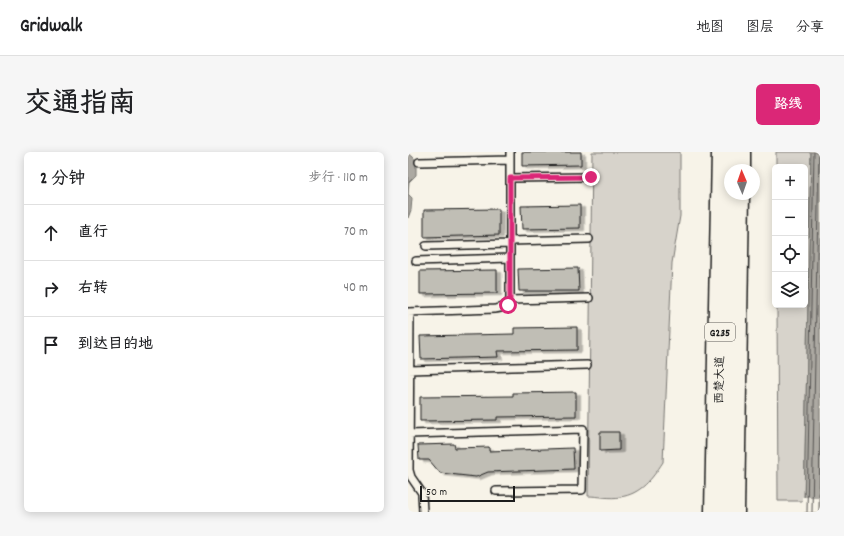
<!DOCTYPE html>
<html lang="zh">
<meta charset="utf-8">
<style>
body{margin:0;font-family:Dekko,"LXGW WenKai TC",sans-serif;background:#f6f6f6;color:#202124}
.controls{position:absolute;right:12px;top:12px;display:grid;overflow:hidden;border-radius:6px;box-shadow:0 2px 10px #0003}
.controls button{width:36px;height:36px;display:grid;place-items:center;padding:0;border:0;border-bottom:1px solid #e0e0e0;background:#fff;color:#202124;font:20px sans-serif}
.compass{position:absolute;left:316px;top:12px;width:36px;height:36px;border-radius:50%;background:#fff;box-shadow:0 2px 10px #0003;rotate:358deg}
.scale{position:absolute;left:12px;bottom:10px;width:95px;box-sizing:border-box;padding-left:4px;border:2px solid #1c1c1c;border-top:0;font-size:11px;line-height:14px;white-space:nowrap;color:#1c1c1c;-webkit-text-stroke:3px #f7f3e8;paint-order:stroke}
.stop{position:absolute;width:12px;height:12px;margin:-9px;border:3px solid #db2777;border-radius:50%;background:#fff}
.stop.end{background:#db2777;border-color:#fff;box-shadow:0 1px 4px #0008}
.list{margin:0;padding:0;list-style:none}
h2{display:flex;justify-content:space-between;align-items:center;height:52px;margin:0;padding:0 16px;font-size:17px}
h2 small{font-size:13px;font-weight:400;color:#757577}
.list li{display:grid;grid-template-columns:26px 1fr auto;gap:12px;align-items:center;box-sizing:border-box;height:56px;padding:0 16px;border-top:1px solid #e0e0e0}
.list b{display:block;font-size:15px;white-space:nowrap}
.list em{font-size:13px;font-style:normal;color:#757577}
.icon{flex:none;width:22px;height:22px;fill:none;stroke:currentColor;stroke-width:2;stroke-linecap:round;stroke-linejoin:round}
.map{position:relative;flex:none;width:412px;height:360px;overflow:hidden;border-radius:6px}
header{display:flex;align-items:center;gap:24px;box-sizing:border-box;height:56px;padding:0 20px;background:#fff;border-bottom:1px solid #e0e0e0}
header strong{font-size:19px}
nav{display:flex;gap:22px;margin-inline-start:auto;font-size:14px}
.intro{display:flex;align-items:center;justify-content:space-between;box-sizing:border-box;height:96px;padding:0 24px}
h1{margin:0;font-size:28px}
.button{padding:10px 18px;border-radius:6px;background:#db2777;color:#fff;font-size:14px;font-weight:700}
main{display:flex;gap:24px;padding:0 24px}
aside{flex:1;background:#fff;border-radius:6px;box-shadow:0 2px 10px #0003}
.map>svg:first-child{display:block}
</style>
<header>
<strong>Gridwalk</strong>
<nav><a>地图</a><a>图层</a><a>分享</a></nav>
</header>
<div class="intro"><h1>交通指南</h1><a class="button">路线</a></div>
<main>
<aside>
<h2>2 分钟<small>步行 · 110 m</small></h2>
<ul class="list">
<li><svg class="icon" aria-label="ahead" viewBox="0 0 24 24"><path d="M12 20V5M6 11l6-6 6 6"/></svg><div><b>直行</b></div><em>70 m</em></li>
<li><svg class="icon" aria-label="right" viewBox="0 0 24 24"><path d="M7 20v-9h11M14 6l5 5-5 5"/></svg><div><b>右转</b></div><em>40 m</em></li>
<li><svg class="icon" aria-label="arrive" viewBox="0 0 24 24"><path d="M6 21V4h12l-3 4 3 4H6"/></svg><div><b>到达目的地</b></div></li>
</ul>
</aside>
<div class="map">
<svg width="412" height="360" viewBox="0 0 412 360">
<defs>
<filter id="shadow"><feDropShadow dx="4.5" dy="2.5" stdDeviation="0" flood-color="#0004"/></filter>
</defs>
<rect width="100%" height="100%" fill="#f7f3e8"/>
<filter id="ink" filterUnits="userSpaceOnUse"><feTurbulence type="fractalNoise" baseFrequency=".025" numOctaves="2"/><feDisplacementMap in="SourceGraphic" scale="8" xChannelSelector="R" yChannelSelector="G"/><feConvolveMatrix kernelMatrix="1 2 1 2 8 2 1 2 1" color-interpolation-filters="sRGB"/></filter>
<g filter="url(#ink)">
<!-- green -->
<path fill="#d7d3cb" stroke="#7a7874" d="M184,0H272V64L264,111L255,310C244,327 233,342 212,345C202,347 190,344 180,344Z
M368,0H403L396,349H370L369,153H397V15H368Z"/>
<!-- water -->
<path fill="#aca9a2" stroke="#72716c" d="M403,0H412V360H396Z
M0,1L5,5L8,9V23L1,30L0,42L4,46L3,58L0,66Z"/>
<!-- pier -->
<path fill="#f7f3e8" d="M394,345H412V360H394Z"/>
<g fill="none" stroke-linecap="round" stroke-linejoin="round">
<!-- shore -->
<path stroke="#565452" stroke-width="1" d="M399,360L406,0
M404,360L411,0
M411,360L412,285"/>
</g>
<!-- building -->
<path fill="#c0beb5" stroke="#1c1c1c" filter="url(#shadow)" d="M114,0H173V13L114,14Z
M172,53V76L114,77L113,54Z
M91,57V83L16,85V58Z
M170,116L171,139H111L110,117Z
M89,118V141L12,142V119Z
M169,175V198L89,199L90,205L13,207L12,184L106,182V176Z
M168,240V264L89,265V268L12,269V245L105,244V241Z
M192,280H211V298L192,299Z
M46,292L47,296L81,295V299L165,296L166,317L80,320L68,325L32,321L21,308H11L10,293Z"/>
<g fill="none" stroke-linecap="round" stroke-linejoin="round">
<defs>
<path id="lane" d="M11,10L102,8
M102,26L183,25
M102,89L181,87
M18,94L102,92
M8,109L102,106
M102,148L181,146
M0,160L87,157C95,156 99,154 102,148V0
M2,160L1,318L3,325L14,341L15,360
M1,218L179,213
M1,282L175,277L174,338L88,339"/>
<path id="highway" d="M331,18V0
M308,360L315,0
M325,360L330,42"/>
</defs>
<!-- lane casing -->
<use href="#lane" stroke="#1c1c1c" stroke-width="10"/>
<!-- highway casing -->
<use href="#highway" stroke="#1c1c1c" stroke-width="25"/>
<!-- lane -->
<use href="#lane" stroke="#f7f3e8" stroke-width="7"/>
<!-- highway -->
<use href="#highway" stroke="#f7f3e8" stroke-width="22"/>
</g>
</g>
<g fill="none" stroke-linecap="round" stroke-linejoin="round" filter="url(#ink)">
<!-- route -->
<path stroke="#db2777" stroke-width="5" d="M100,153L102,148V26L183,25"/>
</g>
<g text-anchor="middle" stroke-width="3.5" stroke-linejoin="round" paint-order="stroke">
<!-- shield labels -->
<rect fill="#f7f3e8" stroke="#5e5c59" stroke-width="1" x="297" y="171" width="30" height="18" rx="3"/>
<g font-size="11" font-weight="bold" fill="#1c1c1c">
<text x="312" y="184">G235</text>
</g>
<!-- street labels -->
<g font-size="12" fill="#1c1c1c" stroke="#f7f3e8">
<text transform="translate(311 228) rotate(-89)" y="4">西楚大道</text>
</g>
</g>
</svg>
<div class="controls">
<button>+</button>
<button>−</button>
<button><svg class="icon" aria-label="locate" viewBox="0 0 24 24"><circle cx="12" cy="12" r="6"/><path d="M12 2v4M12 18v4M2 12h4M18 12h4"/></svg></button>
<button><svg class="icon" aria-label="layers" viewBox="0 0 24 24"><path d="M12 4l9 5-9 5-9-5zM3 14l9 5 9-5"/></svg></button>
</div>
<svg class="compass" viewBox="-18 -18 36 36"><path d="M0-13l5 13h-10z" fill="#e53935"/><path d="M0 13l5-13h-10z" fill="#757577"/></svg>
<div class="scale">50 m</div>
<div class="stop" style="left:100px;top:153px"></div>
<div class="stop end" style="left:183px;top:25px"></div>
</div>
</main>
